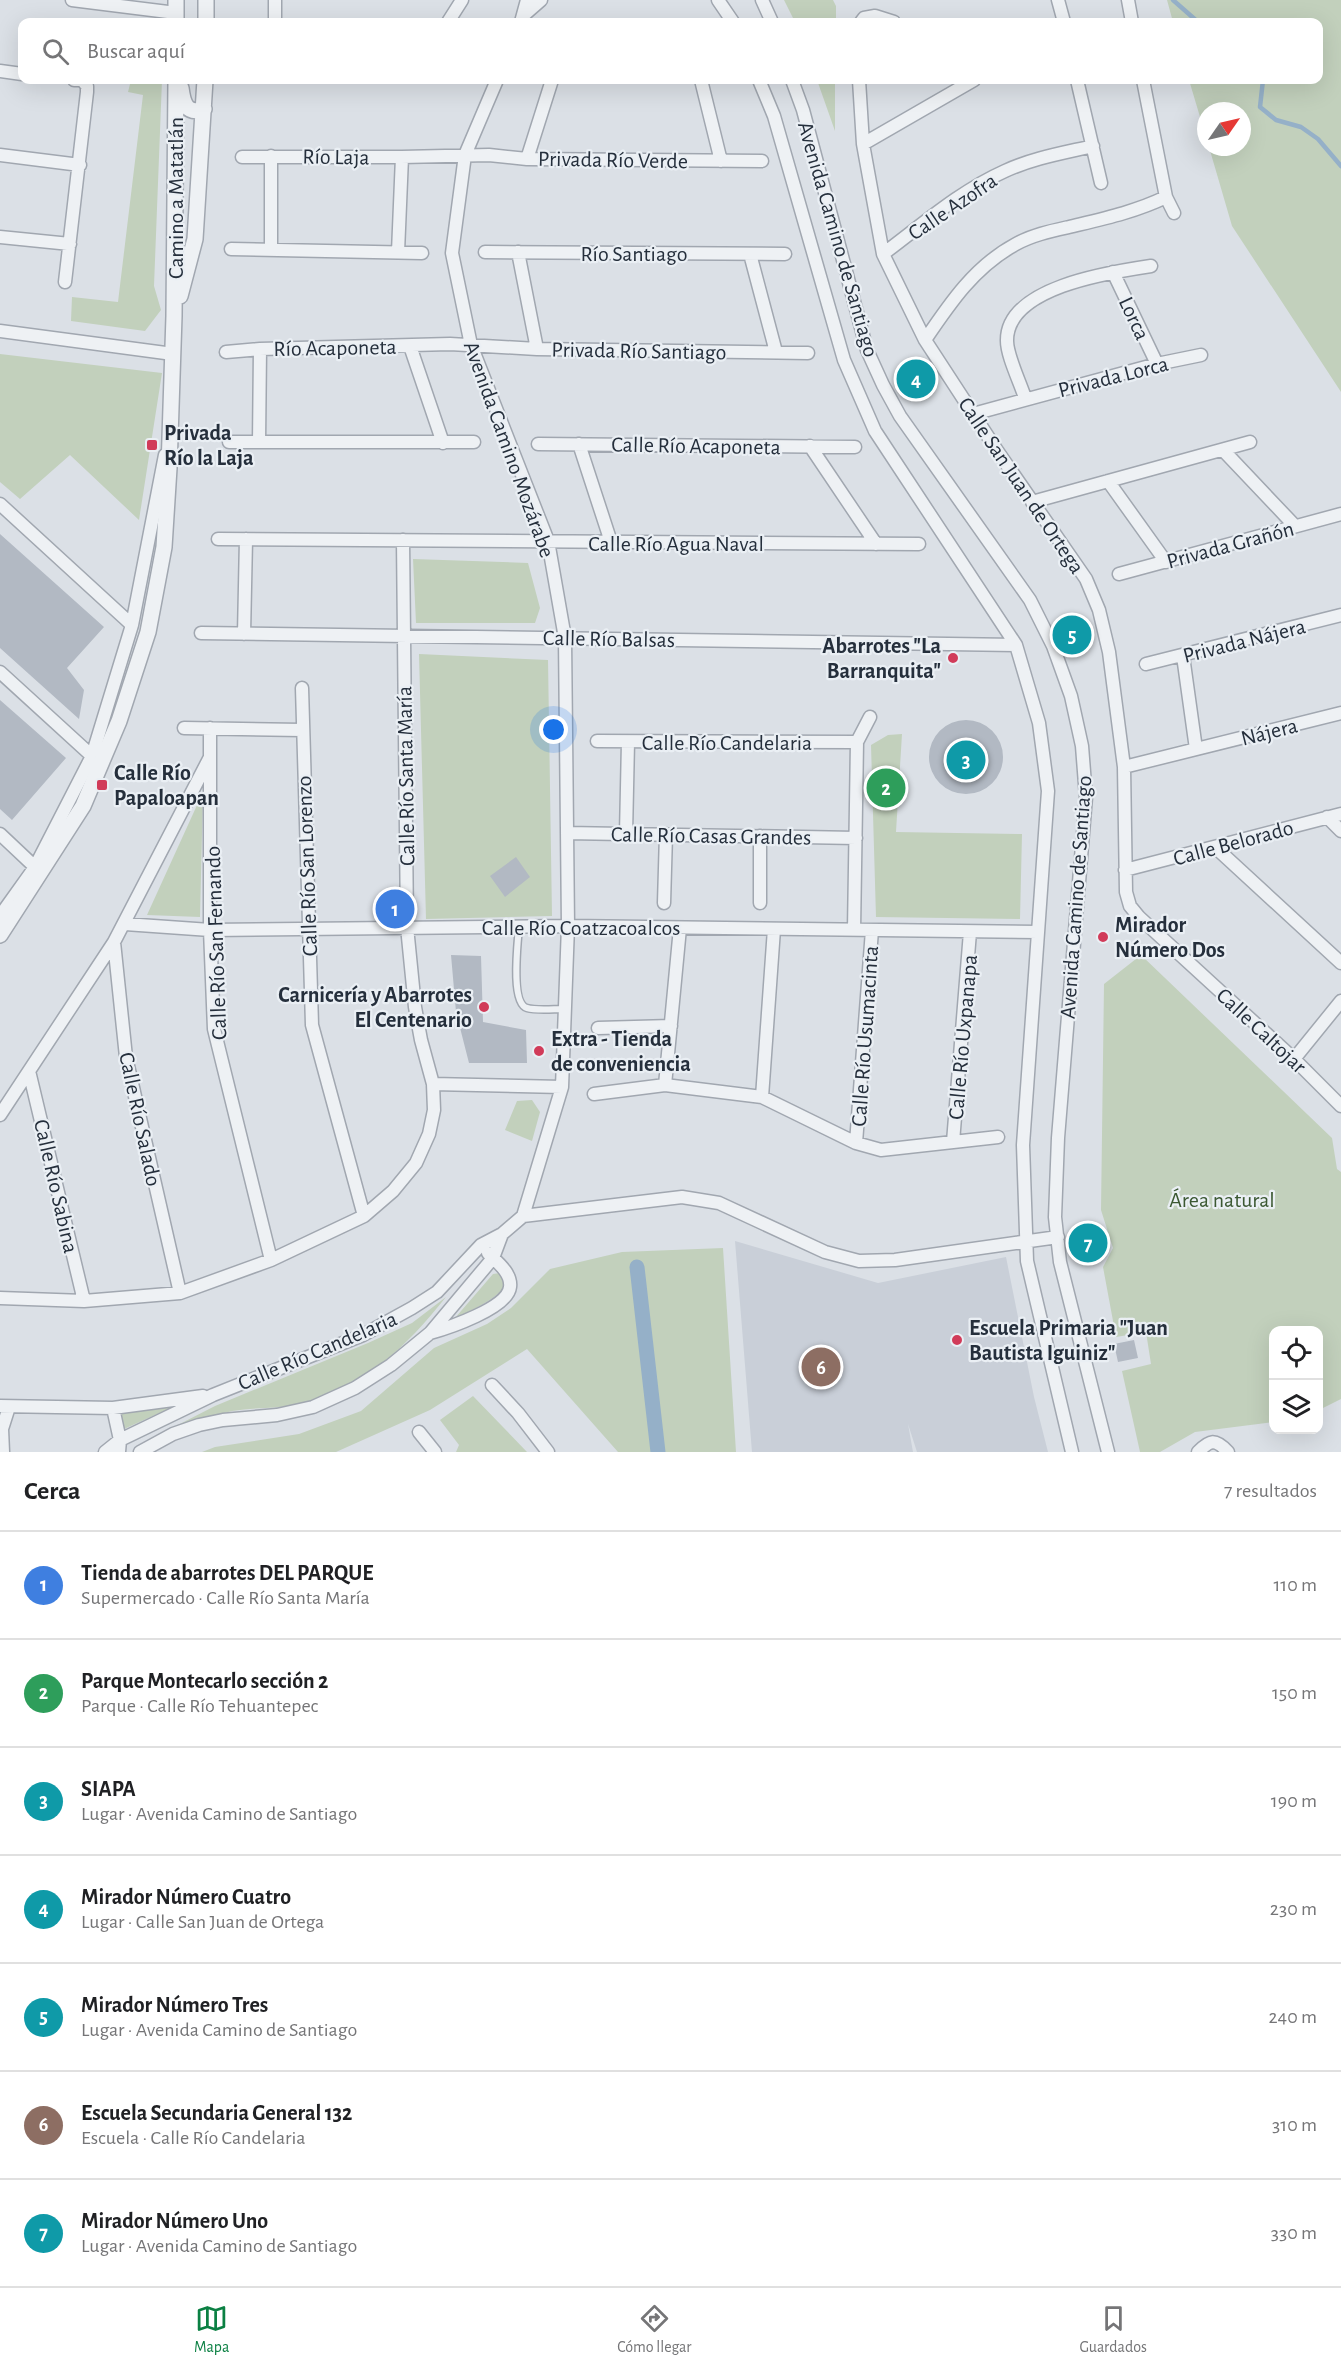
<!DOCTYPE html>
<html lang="es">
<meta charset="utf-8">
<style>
body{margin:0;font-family:"Alegreya Sans",sans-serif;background:#f2f2f2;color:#202124}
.controls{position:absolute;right:18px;bottom:18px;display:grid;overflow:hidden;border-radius:12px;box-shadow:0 6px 24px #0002}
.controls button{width:54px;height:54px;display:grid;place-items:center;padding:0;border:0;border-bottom:2px solid #e0e0e0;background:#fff;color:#202124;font:30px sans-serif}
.compass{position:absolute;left:1197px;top:102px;width:54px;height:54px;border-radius:50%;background:#fff;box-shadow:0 6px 24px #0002;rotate:56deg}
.you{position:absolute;left:554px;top:730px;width:21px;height:21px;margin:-15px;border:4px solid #fff;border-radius:50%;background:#1a73e8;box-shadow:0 0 0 9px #1a73e833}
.badge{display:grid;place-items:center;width:39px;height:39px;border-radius:50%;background:#0b8043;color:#fff;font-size:20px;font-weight:700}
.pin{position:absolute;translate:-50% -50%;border:3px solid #fff;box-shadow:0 2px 6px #0006}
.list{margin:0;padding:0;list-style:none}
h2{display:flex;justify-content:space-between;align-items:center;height:78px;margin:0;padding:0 24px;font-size:26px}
h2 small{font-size:20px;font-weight:400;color:#757577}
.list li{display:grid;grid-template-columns:39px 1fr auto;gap:18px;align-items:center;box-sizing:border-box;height:108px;padding:0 24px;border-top:2px solid #e0e0e0}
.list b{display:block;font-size:22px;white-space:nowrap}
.list p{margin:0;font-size:20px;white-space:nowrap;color:#757577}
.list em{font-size:20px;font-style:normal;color:#757577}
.icon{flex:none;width:33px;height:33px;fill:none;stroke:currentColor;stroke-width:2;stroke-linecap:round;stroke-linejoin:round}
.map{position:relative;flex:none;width:1341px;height:1452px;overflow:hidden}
.search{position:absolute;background:#fff;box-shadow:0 6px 24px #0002;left:18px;right:18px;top:18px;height:66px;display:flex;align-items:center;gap:15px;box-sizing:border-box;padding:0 21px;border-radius:12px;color:#757577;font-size:22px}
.sheet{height:834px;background:#fff}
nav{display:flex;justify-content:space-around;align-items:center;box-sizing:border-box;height:84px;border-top:2px solid #e0e0e0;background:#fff;font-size:16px;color:#757577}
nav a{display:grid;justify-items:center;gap:3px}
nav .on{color:#0b8043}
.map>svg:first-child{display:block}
</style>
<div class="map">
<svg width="1341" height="1452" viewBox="0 0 1341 1452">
<rect width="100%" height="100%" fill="#dbe0e6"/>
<!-- built -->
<path fill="#c9cfd8" d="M735,1241L878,1283L1006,1257L1034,1397L1048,1452H917L908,1424L913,1452H752Z"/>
<!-- green -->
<path fill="#c2d0bc" d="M784,0H833L836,6V22H795Z
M1167,0H1341V392L1232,226L1209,147H1242V111H1206V137L1189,80H1318V22H1173Z
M131,80H162L154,286L161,310L145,331L71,321L72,297L118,302L143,95L128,92Z
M817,80H835V131Z
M0,354L162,373L139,520L70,455L20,499L0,482Z
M413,559L528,563L540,608L535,623H416Z
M419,654L548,660L552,916L426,919Z
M902,734L896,832L1022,834L1020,919L876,917L871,745L888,735Z
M203,792L200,917L147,915Z
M1141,955L1332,1138L1337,1169L1341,1172V1399L1319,1410L1318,1330H1274L1273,1422L1195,1432L1160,1452H1140L1122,1371L1151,1364L1146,1332L1116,1337L1103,1267L1113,1248L1101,1210L1104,984Z
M532,1100L540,1112L532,1141L505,1130L517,1101Z
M723,1248L736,1452H618L527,1349L430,1410L336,1452H202L215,1447L299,1434L361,1411L434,1348L487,1324L511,1308L550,1269L622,1252Z
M500,1273L505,1280V1287C491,1302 474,1309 455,1318L493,1274Z
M446,1297C407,1346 364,1388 301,1404C278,1409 255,1407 232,1411C211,1416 191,1423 170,1429L215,1406L368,1343L412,1323Z
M473,1396L527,1452H456L459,1445L440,1420Z
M177,1405L124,1429L121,1412Z"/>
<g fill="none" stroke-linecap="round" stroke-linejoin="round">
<!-- stream -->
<path stroke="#95b0c8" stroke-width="4.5" d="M1173,0L1198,22
M1263,80L1260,107L1276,120L1301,127L1318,139L1341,166"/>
<!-- canal -->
<path stroke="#95b0c8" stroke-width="15" d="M637,1267L658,1452"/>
</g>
<!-- building -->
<path fill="#b2b9c3" d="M0,534L104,627L67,668L84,690L79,719L0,648Z
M0,700L66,758L12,820L0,809Z
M929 757a37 37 0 1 1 74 0a37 37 0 1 1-74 0Z
M516,857L530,877L505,897L490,876Z
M451,955L481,956L483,1022L526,1030L527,1063H469L456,1012Z
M1134,1340L1138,1358L1118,1362L1114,1344Z"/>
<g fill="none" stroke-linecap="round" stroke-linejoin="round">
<defs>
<path id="service" d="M519,926C518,941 510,1003 527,1008C537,1011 553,1009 565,1009"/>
<path id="minor" d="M72,0L176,13
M718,0L733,22
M762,0L772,22
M1058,0L1064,22
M1128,0L1132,22
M525,14L541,0
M275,22V0
M448,22L462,0
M521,22L527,0
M861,22L864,18L875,16L894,22
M0,71L22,74
M497,80L465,155L452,253L471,345L548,541L565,638L568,926L562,1087L523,1216
M701,80L721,161
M759,80L774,116L844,360L875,431L1016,645L1039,723L1048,791L1023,1145L1027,1261L1072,1452
M792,80L803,110L867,350L883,385L900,416L1030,600L1053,646L1071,696L1082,746L1086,797L1058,1138L1055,1217L1060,1262L1108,1452
M859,80L863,144L883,254L925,340L998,452L1086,579L1099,610L1109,652L1124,767L1126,892L1130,906L1139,917L1294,1059L1341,1106
M1077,80L1101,183
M1143,80L1166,197L1174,213
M863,144L974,80
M0,155L80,165
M271,156V250
M242,157H402L489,155L527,159L762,161
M527,159L552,80
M0,237L70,244
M231,249L422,253
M398,252L402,157
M485,252L785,254
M518,252L537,349
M750,254L776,352
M883,254C922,225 960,191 1005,171C1033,158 1063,153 1093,146
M1113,272L1157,364
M65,282L87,92V86L82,80H74
M0,331L173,354
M925,340C950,303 975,266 1016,244C1032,235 1051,231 1069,227C1102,219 1135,212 1166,197
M410,346L443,443
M226,352L260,349L450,344L537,349L808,353
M1025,398C1020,382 1007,356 1007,341C1006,287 1111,272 1151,266
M973,414L1157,364L1201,355
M229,442H474
M259,442L260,349
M538,444L855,447
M579,444L611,542
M810,446L876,544
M1223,450L1295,526
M1108,481L1166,562
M1032,502L1250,442
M0,504L132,625
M218,539L919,544
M1119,574L1341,514
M201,633L1016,645
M244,634L246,539
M1183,656L1196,749
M1146,664L1341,615
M0,672L92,756
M302,688L312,1025L364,1216
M184,728L302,730
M210,728V930L214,1029L271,1260
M597,741L857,742
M1124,767L1341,713
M1327,817L1341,831
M567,833L856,838
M0,834L35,867
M626,834L628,742
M1215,847L1341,963
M1125,870L1341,814
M664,903L666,834
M760,903V836
M0,916L35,867L92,756L132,625L165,455
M125,924L210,930L568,926L1038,932
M854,930L857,742L870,717
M114,942L126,1057L180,1293
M598,1028L671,1026
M1294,1059L1341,1001
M29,1071L84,1301
M433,1084L562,1087
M665,1085L680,928
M594,1094L665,1085L762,1097L856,1143L881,1150L998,1137
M762,1097L774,929
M0,1115L114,942L209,759
M953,1142L970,932
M856,1143L872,930
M0,1298L84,1301L180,1293L271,1260L364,1216L393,1191L416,1163L429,1134L434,1110L433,1084L421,1040L415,1007L407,927L403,540
M430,1333C448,1328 508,1308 510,1287C512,1273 496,1261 488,1253
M492,1385L518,1413L548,1452
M0,1406L113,1408L203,1396
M113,1408L120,1440L119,1452
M419,1432L435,1452
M3,1452L2,1429L9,1407
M105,1452L120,1440L213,1395L363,1335L412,1308L437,1292L481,1245L502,1234L523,1216L682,1197L719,1203L825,1252L859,1261L895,1260L1058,1237
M140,1452L173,1434L199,1425L223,1420L277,1415L313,1407L355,1388L391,1365L430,1333L493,1258L502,1234
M1198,1452C1210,1440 1215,1438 1228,1452"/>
<path id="tertiary" d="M176,22V0
M206,22V0
M181,88C183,104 187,115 204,109
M180,296L195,239L205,80
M0,935L83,806L119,721L148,632L164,547L169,468L174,316L176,80"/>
</defs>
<!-- service casing -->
<use href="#service" stroke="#a1a7b0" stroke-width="9"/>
<!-- minor casing -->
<use href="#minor" stroke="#a1a7b0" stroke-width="15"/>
<!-- tertiary casing -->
<use href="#tertiary" stroke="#a1a7b0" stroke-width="18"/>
<!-- service -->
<use href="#service" stroke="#eef1f4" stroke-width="6"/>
<!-- minor -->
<use href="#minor" stroke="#eef1f4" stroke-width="12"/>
<!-- tertiary -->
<use href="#tertiary" stroke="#eef1f4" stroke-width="15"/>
</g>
<!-- markers -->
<g fill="#d13b59" stroke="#eaeff4" stroke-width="2">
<rect x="146" y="439" width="12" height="12" rx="3"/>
<circle cx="953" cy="658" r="6"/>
<rect x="96" y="779" width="12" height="12" rx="3"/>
<circle cx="1103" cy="937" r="6"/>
<circle cx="484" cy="1007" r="6"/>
<circle cx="539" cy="1051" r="6"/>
<circle cx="957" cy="1340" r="6"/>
</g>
<g text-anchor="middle" stroke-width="4.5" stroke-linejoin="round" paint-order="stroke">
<!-- street labels -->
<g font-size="22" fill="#252f3c" stroke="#eaeff4">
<text transform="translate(336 156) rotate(1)" y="8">Río Laja</text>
<text transform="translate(613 159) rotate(1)" y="8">Privada Río Verde</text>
<text transform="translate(175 198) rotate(-90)" y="8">Camino a Matatlán</text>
<text transform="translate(952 206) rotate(-34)" y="8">Calle Azofra</text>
<text transform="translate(839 239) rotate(74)" y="8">Avenida Camino de Santiago</text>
<text x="634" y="261">Río Santiago</text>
<text transform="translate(1135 318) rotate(65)" y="8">Lorca</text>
<text transform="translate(335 347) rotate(-1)" y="8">Río Acaponeta</text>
<text transform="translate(639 350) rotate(1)" y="8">Privada Río Santiago</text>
<text transform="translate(1113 376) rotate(-14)" y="8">Privada Lorca</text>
<text transform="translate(696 445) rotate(1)" y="8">Calle Río Acaponeta</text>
<text transform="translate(510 449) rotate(70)" y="8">Avenida Camino Mozárabe</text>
<text transform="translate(1022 485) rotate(56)" y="8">Calle San Juan de Ortega</text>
<text x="676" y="551">Calle Río Agua Naval</text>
<text transform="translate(1230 544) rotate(-15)" y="8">Privada Grañón</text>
<text transform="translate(609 638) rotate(1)" y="8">Calle Río Balsas</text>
<text transform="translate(1244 640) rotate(-14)" y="8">Privada Nájera</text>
<text transform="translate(1269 731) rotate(-14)" y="8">Nájera</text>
<text x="727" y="750">Calle Río Candelaria</text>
<text transform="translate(405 776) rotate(-91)" y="8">Calle Río Santa María</text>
<text transform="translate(711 835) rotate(1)" y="8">Calle Río Casas Grandes</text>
<text transform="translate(1233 842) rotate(-15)" y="8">Calle Belorado</text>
<text transform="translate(306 866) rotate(-92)" y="8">Calle Río San Lorenzo</text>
<text transform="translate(1075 897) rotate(-86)" y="8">Avenida Camino de Santiago</text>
<text x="581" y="935">Calle Río Coatzacoalcos</text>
<text transform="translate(215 943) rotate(-92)" y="8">Calle Río San Fernando</text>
<text transform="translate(1262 1030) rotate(43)" y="8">Calle Caltojar</text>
<text transform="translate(864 1036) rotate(-86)" y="8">Calle Río Usumacinta</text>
<text transform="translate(962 1037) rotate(-85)" y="8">Calle Río Uxpanapa</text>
<text transform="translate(141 1119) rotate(78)" y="8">Calle Río Salado</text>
<text transform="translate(57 1186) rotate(77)" y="8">Calle Río Sabina</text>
<text transform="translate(317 1350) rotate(-23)" y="8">Calle Río Candelaria</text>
</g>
<!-- poi labels -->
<g font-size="22" font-weight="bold" fill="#252f3c" stroke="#eaeff4" text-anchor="start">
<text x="164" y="440">Privada<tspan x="164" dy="25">Río la Laja</tspan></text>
<text x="941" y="653" text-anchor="end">Abarrotes "La<tspan x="941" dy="25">Barranquita"</tspan></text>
<text x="114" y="780">Calle Río<tspan x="114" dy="25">Papaloapan</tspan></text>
<text x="1115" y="932">Mirador<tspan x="1115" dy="25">Número Dos</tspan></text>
<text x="472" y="1002" text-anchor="end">Carnicería y Abarrotes<tspan x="472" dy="25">El Centenario</tspan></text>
<text x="551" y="1046">Extra - Tienda<tspan x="551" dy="25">de conveniencia</tspan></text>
<text x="969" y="1335">Escuela Primaria "Juan<tspan x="969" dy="25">Bautista Iguiniz"</tspan></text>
</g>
<!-- park labels -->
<g font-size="22" fill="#3b5832" stroke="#eaeff4">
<text x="1222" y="1207">Área natural</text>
</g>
</g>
</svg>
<div class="controls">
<button><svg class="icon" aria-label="locate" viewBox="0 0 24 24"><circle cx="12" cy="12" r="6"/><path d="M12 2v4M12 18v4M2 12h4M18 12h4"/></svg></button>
<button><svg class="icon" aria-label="layers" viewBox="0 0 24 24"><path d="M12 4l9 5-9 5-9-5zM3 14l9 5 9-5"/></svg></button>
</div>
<svg class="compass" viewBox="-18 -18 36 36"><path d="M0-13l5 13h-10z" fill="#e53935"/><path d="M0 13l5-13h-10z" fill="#757577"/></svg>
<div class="you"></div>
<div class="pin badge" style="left:395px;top:909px;background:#3f7fe0">1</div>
<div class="pin badge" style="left:886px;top:788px;background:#2e9e5b">2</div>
<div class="pin badge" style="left:966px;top:760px;background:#0f9aa8">3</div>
<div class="pin badge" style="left:916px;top:379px;background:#0f9aa8">4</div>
<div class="pin badge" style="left:1072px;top:635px;background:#0f9aa8">5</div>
<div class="pin badge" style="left:821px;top:1367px;background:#8d6e63">6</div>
<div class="pin badge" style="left:1088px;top:1243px;background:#0f9aa8">7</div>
<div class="search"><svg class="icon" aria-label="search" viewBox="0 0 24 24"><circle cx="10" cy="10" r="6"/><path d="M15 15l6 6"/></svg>Buscar aquí</div>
</div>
<section class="sheet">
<h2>Cerca<small>7 resultados</small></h2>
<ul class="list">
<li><span class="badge" style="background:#3f7fe0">1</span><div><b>Tienda de abarrotes DEL PARQUE</b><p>Supermercado · Calle Río Santa María</p></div><em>110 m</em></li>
<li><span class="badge" style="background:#2e9e5b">2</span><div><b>Parque Montecarlo sección 2</b><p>Parque · Calle Río Tehuantepec</p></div><em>150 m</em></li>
<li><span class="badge" style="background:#0f9aa8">3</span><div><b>SIAPA</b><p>Lugar · Avenida Camino de Santiago</p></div><em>190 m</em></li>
<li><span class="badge" style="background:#0f9aa8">4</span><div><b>Mirador Número Cuatro</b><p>Lugar · Calle San Juan de Ortega</p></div><em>230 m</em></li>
<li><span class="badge" style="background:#0f9aa8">5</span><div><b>Mirador Número Tres</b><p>Lugar · Avenida Camino de Santiago</p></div><em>240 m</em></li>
<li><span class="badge" style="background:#8d6e63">6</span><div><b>Escuela Secundaria General 132</b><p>Escuela · Calle Río Candelaria</p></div><em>310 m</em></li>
<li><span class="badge" style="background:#0f9aa8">7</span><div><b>Mirador Número Uno</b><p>Lugar · Avenida Camino de Santiago</p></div><em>330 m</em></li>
</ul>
</section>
<nav>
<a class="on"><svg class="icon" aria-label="map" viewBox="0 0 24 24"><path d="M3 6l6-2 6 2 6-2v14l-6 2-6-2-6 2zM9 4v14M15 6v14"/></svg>Mapa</a>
<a><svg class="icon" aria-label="directions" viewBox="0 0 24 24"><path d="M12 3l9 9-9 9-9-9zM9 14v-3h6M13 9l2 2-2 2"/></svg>Cómo llegar</a>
<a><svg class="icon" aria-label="saved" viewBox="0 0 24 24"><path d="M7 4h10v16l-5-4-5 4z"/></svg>Guardados</a>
</nav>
